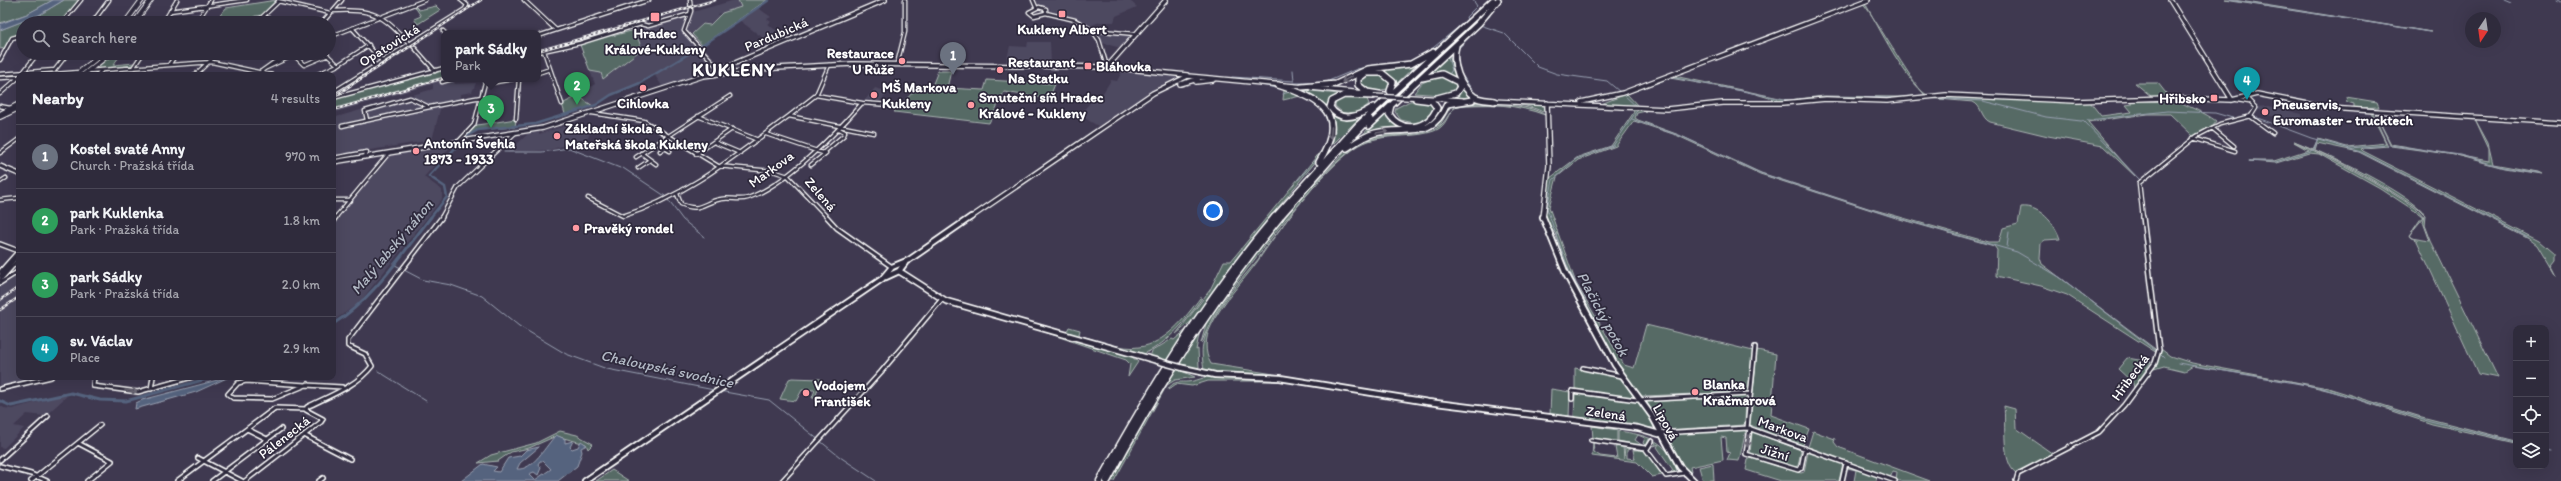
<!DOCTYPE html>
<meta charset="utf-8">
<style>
body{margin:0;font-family:Itim,sans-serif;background:#3b3747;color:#f1f3f6}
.controls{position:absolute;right:12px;bottom:12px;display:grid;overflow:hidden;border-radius:8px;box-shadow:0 4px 16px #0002}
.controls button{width:36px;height:36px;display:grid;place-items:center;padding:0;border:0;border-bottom:1px solid #4a4756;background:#2f2b3c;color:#f1f3f6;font:20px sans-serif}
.compass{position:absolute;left:2465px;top:12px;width:36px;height:36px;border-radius:50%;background:#2f2b3c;box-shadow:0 4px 16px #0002;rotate:193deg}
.you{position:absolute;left:1213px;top:211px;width:14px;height:14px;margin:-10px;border:3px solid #fff;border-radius:50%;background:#1a73e8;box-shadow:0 0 0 6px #1a73e833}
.badge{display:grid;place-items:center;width:26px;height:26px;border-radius:50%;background:#d6ab8b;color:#fff;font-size:13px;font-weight:700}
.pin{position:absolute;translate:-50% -33px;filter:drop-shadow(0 1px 2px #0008)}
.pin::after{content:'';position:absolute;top:21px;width:14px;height:12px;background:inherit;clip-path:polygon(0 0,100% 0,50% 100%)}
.popup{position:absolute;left:441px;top:30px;width:100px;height:52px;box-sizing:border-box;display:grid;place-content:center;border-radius:8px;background:#2f2b3c;filter:drop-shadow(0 1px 3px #0005);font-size:13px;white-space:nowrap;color:#a7a7af}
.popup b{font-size:15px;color:#f1f3f6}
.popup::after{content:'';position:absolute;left:50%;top:100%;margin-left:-8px;border:8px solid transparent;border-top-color:#2f2b3c}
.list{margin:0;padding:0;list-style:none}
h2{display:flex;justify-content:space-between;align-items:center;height:52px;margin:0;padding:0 16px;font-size:17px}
h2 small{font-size:13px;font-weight:400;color:#a7a7af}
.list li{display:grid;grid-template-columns:26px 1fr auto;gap:12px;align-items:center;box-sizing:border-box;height:64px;padding:0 16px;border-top:1px solid #4a4756}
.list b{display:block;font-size:15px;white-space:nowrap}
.list p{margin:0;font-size:13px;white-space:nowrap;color:#a7a7af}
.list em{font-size:13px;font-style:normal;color:#a7a7af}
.icon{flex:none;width:22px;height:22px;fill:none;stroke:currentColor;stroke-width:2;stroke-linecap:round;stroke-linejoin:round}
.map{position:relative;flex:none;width:2561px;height:481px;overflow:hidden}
.search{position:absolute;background:#2f2b3c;box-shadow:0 4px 16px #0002;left:16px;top:16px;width:320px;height:44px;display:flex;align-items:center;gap:10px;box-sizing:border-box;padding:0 14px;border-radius:22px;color:#a7a7af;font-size:15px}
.panel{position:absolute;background:#2f2b3c;box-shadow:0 4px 16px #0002;left:16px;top:72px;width:320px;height:308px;border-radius:8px}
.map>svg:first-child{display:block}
</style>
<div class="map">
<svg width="2561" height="481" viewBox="0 0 2561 481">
<rect width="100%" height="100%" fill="#3f3950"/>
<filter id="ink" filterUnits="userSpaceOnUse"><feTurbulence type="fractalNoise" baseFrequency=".025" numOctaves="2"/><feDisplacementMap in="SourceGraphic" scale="8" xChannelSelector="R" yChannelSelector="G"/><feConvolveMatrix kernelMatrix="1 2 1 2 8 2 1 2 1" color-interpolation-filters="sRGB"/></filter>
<g filter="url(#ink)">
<!-- built -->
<path fill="#4e4860" d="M479,0H483L333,98V95Z
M712,0H718L538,52V50Z
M735,0H738L741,7L718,14L719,16L710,24L703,23L692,33L688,32L687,30L693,12Z
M1036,0H1129L1137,7L1116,16L1114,22H1100L1089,26L1066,14L1050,11L1049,7L1039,5Z
M758,8L771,17L767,19L771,22L767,24L790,40L774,46L739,20Z
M201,12L194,23H165L169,17Z
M688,16L682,31L707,58L695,63L705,73L662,86L654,74L640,83L612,94L593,106L577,96L595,84L590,71L601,73L603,79L638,52L641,47L636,31Z
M1098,31L1131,35L1132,36L1121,48L1102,43L1096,34Z
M1028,42H1050L1051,64L1006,63L1010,46L1027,47Z
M1123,70L1176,75L1181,78L1159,86L1098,126L1079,115L1097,95L1101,96L1111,80L1117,81Z
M444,77V79H449L435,83L453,79L455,84L476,83L472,92L461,94L459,99L442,102L432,140L333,156V118L433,89V84L333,113V109Z
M875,88L889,92L880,101L865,100Z
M2269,106L2302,114L2303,122L2267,115L2268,112L2259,110L2256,107Z
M574,123V127L591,130L588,138L550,150L507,153L528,134L539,132V134Z
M453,144L424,177L442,190V199L359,303L333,321V224L390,156Z
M19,273V377H45L0,389V286Z
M60,396H67L45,416L27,414L14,426L24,428L4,448L0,447V405L4,408L12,409Z"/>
<!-- green -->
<path fill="#566a65" stroke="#aab4b2" d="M0,0H53L27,14L0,23Z
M64,0H80L62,23H23V34L13,37L5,48L0,49V30L39,15Z
M276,0L262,15L255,16L246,23L199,22L217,19L226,8Z
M738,0H767L702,45L692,34L703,24L710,25L722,13L741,7Z
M2225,0H2234L2431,32Z
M1865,3C1878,26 1906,82 1927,95L1890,100L1838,98L1783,102L1749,92L1670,78L1627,94L1639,107L1601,104L1687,70L1674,76L1789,100L1824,96L1898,97L1925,95C1912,83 1868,6 1863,4Z
M413,4L419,10L436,6L440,10L418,24L414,19L421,16Z
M635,30L641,47L638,52L603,79L601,73L590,71L580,45L588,39L608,33L612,36Z
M114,53H122L113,65L134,63V65L96,69Z
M1449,53L1452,66L1474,98H1451L1462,89L1460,80L1443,72L1429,73Z
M1417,64L1397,83L1388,73L1373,70Z
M442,71L443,77L333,109V99Z
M938,71H951L947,88L984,90L987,80L1055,84L1049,99L1004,92L989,123L894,112L920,85L932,86Z
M1381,74L1390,83L1388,89L1381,90L1379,93L1368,91L1359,83L1366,75Z
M1439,75L1456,82L1455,91L1444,95L1414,93L1422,83Z
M2135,83H2158L2169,97H2152Z
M1284,90C1319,91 1344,121 1322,154L1248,244L1193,320L1176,334L1210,290L1224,261H1231L1325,146C1334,126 1324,105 1305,95L1283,100Z
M1303,90L1338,94L1329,101L1327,109L1315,96Z
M578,96L593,106L563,116L565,114L562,104Z
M1941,96L2090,102L2101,116L2132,112L2126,105L2133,104L2131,101L2180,102C2193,109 2204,112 2216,121L2213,125L2193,136L2170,114H2148L2088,122L2135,176L2103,146L2048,136L1990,122C1981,118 1982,106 1973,102L1927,98Z
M1345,97L1367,99L1369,104L1359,112L1343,113L1335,106L1337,100Z
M2346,97L2377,102L2379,107L2354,108V104L2347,102Z
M1410,101C1418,101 1429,100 1433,108L1431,117L1418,124L1401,120L1395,112L1396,108Z
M1460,102L1544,105L1545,110L1543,112C1520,100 1484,103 1458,104L1451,106L1440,125L1425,131L1366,140L1354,147L1327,171L1281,225L1228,294L1213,317L1201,343L1207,320L1250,260L1306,192L1348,149L1371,135L1429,128L1439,122L1450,104Z
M1463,105C1484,105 1528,102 1545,115C1519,105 1485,102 1457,106C1447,110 1449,126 1434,131C1408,140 1379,131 1355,148C1317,176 1283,224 1257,262C1242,283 1222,302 1211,326C1205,338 1204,352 1211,364L1280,375L1279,377L1216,374L1204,371C1203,363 1201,352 1203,344C1211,313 1236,286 1255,263C1260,258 1263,251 1267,246C1290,216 1328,164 1359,145C1382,130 1411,140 1435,129C1449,123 1447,107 1463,105Z
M1632,109L1646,111L1637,113L1635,118L1638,120L1679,135L1761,173L1868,208L1988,242H1999L2003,228L2018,224L2021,207C2039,205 2055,223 2060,239L2045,240L2041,243L2040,258L2042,264L2155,349L2157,353L2067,295L2041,286L1996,276L1997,250L1994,246L1896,218L1760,174L1676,135L1634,121L1616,146L1578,160L1557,177L1549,207L1558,233H1556H1558L1576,283L1624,365L1634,368L1646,325L1753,351L1748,392L1642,396L1621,372L1612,356L1570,277L1555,233L1547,224L1544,212L1550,178L1578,157L1611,146L1634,112Z
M2330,109L2368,110L2372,112L2388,146L2364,148L2361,149L2363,151L2539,241L2554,254V260L2550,265L2556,277L2537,245L2529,239L2359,152L2317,143L2315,150C2343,162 2408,193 2426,215L2425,225L2431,241L2498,378L2478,374L2417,241L2409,236L2422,217L2421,215L2380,188L2319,154L2309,153L2276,163L2249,161H2274L2308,150L2294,142C2337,160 2378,183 2417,209L2424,217L2409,235L2411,238L2430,241L2423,222L2425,215L2418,208C2378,182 2338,159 2294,141L2313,149L2318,139L2347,147L2386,143L2371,113Z
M2374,111L2391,144L2489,161V149L2475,119L2488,143L2493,164L2538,172L2542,174L2504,168L2456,155L2391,146Z
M1329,112L1337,116L1358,119L1332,145L1335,131Z
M1386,112L1395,124L1413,128L1360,137Z
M516,119L515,127L477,130L466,136L477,125Z
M1200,298H1202C1186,321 1169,342 1144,354L1066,333L1069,327L1080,330L1079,334L1081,336C1098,340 1122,350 1139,347C1165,344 1186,317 1200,298Z
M1187,329L1166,362L1150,357L1152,351L1172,339L1174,340Z
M1200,330L1196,350L1198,349L1199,367L1197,369L1177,365Z
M1042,331L1131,356L1138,362L1128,377L1130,364L1126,360Z
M2161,349L2170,356L2192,363L2328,388L2418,416L2516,441V443L2432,424L2335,392L2290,381L2193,366L2185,371L2164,366L2154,369Z
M1757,350L1776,354L1771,415L1809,429L1803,445L1779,437L1780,434L1776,433L1775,435L1750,425Z
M2127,358L2151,362L2134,388L2133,383L2118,369Z
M1175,368L1195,377L1175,380L1167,385L1114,481H1111Z
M1575,368L1619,377L1638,399L1575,391Z
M1208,377L1278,381H1208L1192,386L1176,384L1168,390C1174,378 1182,384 1193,381C1198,380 1202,378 1208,377Z
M792,378L821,379L815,398H812L815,390H802L796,401L780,399L789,379Z
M1551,389L1570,392L1569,417L1550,414Z
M1575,394L1639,402L1655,426L1653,428L1574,417Z
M1746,395L1745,423L1743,425L1664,430L1646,401Z
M2004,406L2015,409L2016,428L2053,454L2016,473C2001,462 2006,424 2004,406Z
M1592,426L1617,430V442L1593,439Z
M1739,429L1746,430L1739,461L1727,460L1730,453L1727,452L1726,438L1721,437L1723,460L1690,467L1691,472H1687L1667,436L1668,434Z
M560,431L577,435L593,444L588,449L586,444L556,436L529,448L511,452L498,461L478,463L491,455L536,443Z
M1618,431C1647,435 1668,440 1677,471L1670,473L1673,470L1657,447L1659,444L1654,446L1656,443L1649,439L1646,446L1643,443L1645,438L1638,435L1635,440L1643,446L1618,441Z
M1813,431L1835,439L1834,442L1838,447L1930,481H1899L1896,480L1897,472L1893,471L1891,476L1888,477L1808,447Z
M1752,432L1801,450L1798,466L1793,467L1750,454Z
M1593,442L1594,452L1600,456L1617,458L1615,447L1623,446L1624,458L1625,447L1631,449L1627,450V458L1635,459L1633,450H1645L1662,475L1652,477L1637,462L1592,456Z
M1808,452L1843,463L1839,481H1781L1746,470L1748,460L1751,458L1801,473L1804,472Z
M1713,464L1714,480L1703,481L1699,467Z
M1849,466L1877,476L1876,481H1854L1856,470L1847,468Z
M612,470L629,481H596Z"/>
<!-- water -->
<path fill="#55637e" stroke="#99a1b2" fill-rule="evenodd" d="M53,0H64L39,15L0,30V24L27,14Z
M229,377L196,392L135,409L136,403L142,400Z
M556,435L565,439V443L573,441L570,447L572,449L578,447L581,441L587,445L581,448L582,452L577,466L558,481H461L483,464L497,467L493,471L499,472L508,458L520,456L526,450L539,447L520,463L517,469C533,471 546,445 556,435ZM540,461H543L551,469L535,480L529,474L534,472L538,475L541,468L538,464Z"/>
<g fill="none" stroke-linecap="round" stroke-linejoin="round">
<!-- stream -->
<path stroke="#99a1b2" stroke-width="1" d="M2229,0L2429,32
M2505,0L2512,3
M2557,0L2561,2
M1467,20L1466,17L1477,6L1473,0
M1481,24L1490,16
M1480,25L1504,33L1538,67L1557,74L1607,81L1620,92
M1458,49L1480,26
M1428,52L1467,20
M1460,72L1475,94
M1450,73L1452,70L1448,58H1451
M1232,77L1294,81L1293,70
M1670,77L1788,100L1832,97L1901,98
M1232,82H1236
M1326,82L1357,69L1368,67
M1293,83H1319
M1256,84L1286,90
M1283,94L1289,92
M1624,95L1637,107
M1929,98L1983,101L2046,117L2081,121L2167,111L2215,113L2236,119
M1496,99L1504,100
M2255,117L2311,138L2361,152L2529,238
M1632,119L1683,137L1760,173L1888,215L2017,252L2061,278L2156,351
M2083,121L2140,180
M2390,145L2460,155L2502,167L2539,173
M2350,148L2388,145
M2314,149L2317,140
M504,152H542L569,148L620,168
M2249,161L2276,162L2313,150
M623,168L665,196L683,220L704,237
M1298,180L1320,155
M2141,183L2143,207
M1555,232L1547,208L1553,180L1576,159L1613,146L1638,109
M1556,234L1569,270L1620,368
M2007,247L2009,232
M393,264L401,268
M404,270L423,280L451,285L482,296L519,326L566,354L607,369L714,390
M2161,355L2164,358
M2178,363L2318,387L2430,421L2516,442
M378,371L426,401
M1626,377L1642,397
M719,391L769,400L840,457L876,481
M2546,450L2552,451"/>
<!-- canal-far1 -->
<path stroke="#55637e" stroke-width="2.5" d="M467,136L478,130L535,124L596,105L611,95L640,83L700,47L769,0
M430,218L447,197L445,187L429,176L459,144"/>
<!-- canal -->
<path stroke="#55637e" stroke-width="3" d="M333,324C374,298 401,255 431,217
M0,401L11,406L71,393L100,400L126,401L214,377"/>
<!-- street-tunnel -->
<path stroke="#524d62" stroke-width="2.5" stroke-dasharray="2.5 1.5" stroke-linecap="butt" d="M6,178L11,175"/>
<defs>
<path id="street-far1" d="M524,0L556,30
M690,0L691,11L684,31L723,73
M1033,0L1036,7
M278,1L330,13
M1039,7L1046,9V13L1034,16L1029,12Z
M170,11L247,0
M332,11C374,9 380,13 409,43
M1046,13L1075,20L1092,30L1135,34
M263,17L288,23
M62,23L81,0
M92,23L109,0
M163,23L177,0
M196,23L211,0
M256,23L279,1
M322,23L342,0
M352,28L382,61
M1092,30L1099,40L1106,63
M443,31L445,33
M538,36L649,0
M329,37L425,0
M413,46L435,71
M544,51L562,104
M538,52L580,43L641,24L648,26L690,14
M325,53L338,65
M0,60L12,38L23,35
M897,64L905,32V0
M169,65L177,53
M133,68L143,53
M266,68L294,55L304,65L328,55
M54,71L68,53
M88,71L212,62L272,75
M538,73L550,69
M0,74L55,70
M21,75L38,53
M43,75L79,72
M97,75L101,71
M195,75L218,53
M256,75L287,53
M316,75L338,65L369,45
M0,78L19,77
M442,82L452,79
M485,84L513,79
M333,92L465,9L467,5L461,0
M0,94L19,77
M333,98L444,68
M2237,100L2249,102
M862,103L890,105
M0,106L10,108
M592,113L644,121L718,166L773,171L788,176L828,218
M698,116L758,140
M789,116L816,95L829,65
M2250,116L2273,133
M516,119L519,79
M367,120L365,111L410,98L427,106
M342,126C389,116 435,105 482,97
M2212,128L2234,146
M766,134L823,153L844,135L845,132L839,129
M2193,138L2235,151
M460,140L474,125L486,79
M714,142L740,153
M657,143L670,151
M660,151L665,148
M0,153L19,139
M641,153L656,164
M696,154L732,129
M636,157L730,96
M333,158L367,152L365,156
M811,165L826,153
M638,168L650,160
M0,182L6,178
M677,194L681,204C701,213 703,202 721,199C730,197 739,201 748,198C787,184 835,134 862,103L816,95
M588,198L623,216C686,197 737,154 789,116L874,133
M0,200L19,198
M333,200H351
M335,218L389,153
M441,218L458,187L515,133
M2143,218L2139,183L2197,136L2220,124L2251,116L2256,108L2245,97"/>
<path id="street" d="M827,217L837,228L892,267
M333,221L336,217
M0,244L16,250
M0,272L16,254
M0,276L19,254
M0,280L19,259
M0,283L19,271
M1583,368L1622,376
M94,377L93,386L138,392L192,377
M246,381L306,385L272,399L233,398L228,394L238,383Z
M306,385L342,387
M306,385L308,384
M0,389L51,377
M151,389L153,377
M1572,399V391L1637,400L1750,394
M1747,428L1755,347
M1750,428L1746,454L1798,470L1801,468L1805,448
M247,429L267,439
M1660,433L1748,428L1895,481
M304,435L350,459
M1591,440L1645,448L1666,476L1685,473
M78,443L112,461L87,481
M1647,449L1652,441
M198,458L242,481
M0,460L48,416
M0,466L31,474L47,481
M31,481L100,425
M177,481L275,408L306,409
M212,481L281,429
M245,481L321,422L323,419L306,410L307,407C329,396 357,386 372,366L365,354L348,346V340L442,217
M319,481L323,478
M782,481L881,372L942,299
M1842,481L1846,463
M2016,481L2018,474L2099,432L2124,405L2155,363L2159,350L2143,217"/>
<path id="secondary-far1" d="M2170,0L2232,100
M1107,67L1166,0
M709,74L885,0
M1196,82L1213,80
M1180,84L1198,79
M1311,88L1364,93
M1410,97L1462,100
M1491,101L1560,104
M1581,102L1623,93L1868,0
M1559,104L1667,109L1723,103H1783L1826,99L1887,101L1946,95L2076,101L2167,98L2232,100L2257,94L2329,108L2561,123
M333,162L543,128L703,76L758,69L852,64L1107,67L1187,75
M0,166L19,174
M970,218L1153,93L1188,76L1305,87
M1543,218L1549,166L1547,103"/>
<path id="secondary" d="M1543,217L1566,274L1615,365L1652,416L1680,467L1694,481
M899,271L946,301L1158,361
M886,277L899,271L905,263
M1183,368L1215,375L1280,378L1428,402L1638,428L1659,434
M585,481L882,279L892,267L909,260L971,217"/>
<path id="primary" d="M125,23L142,0
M134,23L151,0
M76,75L103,53
M83,75L111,53
M0,114L19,104
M0,117L19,108"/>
<path id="highway-far1" d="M1456,46C1451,63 1460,87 1475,97C1480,100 1488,100 1494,101
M1422,78L1442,74L1458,82L1460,87L1456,93L1437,98
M1278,85C1323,99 1348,115 1319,162
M1302,87L1336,84L1368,69L1411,64L1433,52
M1385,95L1367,92L1358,85V79L1366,73H1382L1393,82L1390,91
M1373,96L1344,95L1332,101L1330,107C1341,124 1359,116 1373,107
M1391,105L1389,114C1402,134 1428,129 1437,108L1432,101L1416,99
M1369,126L1479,23L1498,0
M1347,148C1356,142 1364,136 1375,133C1406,125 1431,142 1447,104L1472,100
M1274,218L1358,125L1493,0
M1279,218L1331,159L1370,119"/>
<path id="highway" d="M1100,481C1151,389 1206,298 1275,217
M1107,481C1157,388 1213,299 1280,217"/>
</defs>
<!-- street-far1 casing -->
<use href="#street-far1" stroke="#fff" stroke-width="5"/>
<!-- street casing -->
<use href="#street" stroke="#fff" stroke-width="6"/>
<!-- secondary-far1 casing -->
<use href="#secondary-far1" stroke="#fff" stroke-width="6"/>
<!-- secondary casing -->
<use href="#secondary" stroke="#fff" stroke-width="8"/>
<!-- primary casing -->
<use href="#primary" stroke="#fff" stroke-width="6"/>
<!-- highway-far1 casing -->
<use href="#highway-far1" stroke="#fff" stroke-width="8"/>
<!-- highway casing -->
<use href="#highway" stroke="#fff" stroke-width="9"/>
<!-- street-far1 -->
<use href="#street-far1" stroke="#2f2a3d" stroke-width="2.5"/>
<!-- street -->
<use href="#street" stroke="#2f2a3d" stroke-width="3"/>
<!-- secondary-far1 -->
<use href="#secondary-far1" stroke="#2f2a3d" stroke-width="3.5"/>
<!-- secondary -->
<use href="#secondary" stroke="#2f2a3d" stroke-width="4.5"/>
<!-- primary -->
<use href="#primary" stroke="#2f2a3d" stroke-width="4"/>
<!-- highway-far1 -->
<use href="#highway-far1" stroke="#2f2a3d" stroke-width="5"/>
<!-- highway -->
<use href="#highway" stroke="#2f2a3d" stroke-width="6"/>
<defs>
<path id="rail" d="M538,51L715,0
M333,97L481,0
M333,110L444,78
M0,300L19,287
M0,310L19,297"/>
</defs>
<!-- rail casing -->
<use href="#rail" stroke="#fff" stroke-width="2.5"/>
<!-- rail -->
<use href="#rail" stroke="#2f2a3d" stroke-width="1" stroke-dasharray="2.5" stroke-linecap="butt"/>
<defs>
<path id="secondary-bridge-far1" d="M1373,96L1408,98"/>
<path id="secondary-bridge" d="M1158,361L1183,368"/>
</defs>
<!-- secondary-bridge-far1 casing -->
<use href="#secondary-bridge-far1" stroke="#fff" stroke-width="6" stroke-linecap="butt"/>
<!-- secondary-bridge casing -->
<use href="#secondary-bridge" stroke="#fff" stroke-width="8" stroke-linecap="butt"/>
<!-- secondary-bridge-far1 -->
<use href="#secondary-bridge-far1" stroke="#2f2a3d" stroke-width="3.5"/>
<!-- secondary-bridge -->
<use href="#secondary-bridge" stroke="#2f2a3d" stroke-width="4.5"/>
</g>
<!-- one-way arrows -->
<defs><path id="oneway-shaft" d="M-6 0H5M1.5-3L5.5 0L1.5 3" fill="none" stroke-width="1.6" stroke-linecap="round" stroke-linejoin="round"/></defs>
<g stroke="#6d6a77">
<use href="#oneway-shaft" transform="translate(1347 79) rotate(151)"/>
<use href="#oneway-shaft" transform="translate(1382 132) rotate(-10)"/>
<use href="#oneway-shaft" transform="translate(1331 133) rotate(94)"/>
<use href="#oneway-shaft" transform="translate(131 391) rotate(6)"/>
<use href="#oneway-shaft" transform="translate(1748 441) rotate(98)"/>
</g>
</g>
<!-- markers -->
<g fill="#ff9aa2" stroke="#2f2a3d" stroke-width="1.5">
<rect x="1058" y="10" width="8" height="8" rx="2"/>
<rect x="650" y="12" width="10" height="10" rx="2"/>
<circle cx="902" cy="61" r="4"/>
<rect x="1084" y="62" width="8" height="8" rx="2"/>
<circle cx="1000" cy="70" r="4"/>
<circle cx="643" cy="88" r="4"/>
<circle cx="874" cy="95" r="4"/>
<rect x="2210" y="94" width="8" height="8" rx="2"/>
<circle cx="971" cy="105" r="4"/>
<circle cx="2265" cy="112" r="4"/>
<circle cx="557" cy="136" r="4"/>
<circle cx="416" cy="151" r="4"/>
<circle cx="576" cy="228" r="4"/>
<circle cx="1695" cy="392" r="4"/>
<circle cx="806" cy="393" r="4"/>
</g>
<g text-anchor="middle" stroke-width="3.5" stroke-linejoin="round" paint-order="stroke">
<!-- poi labels -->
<g font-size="14" font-weight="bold" fill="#fff" stroke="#2f2a3d" text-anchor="start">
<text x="1062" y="34" text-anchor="middle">Kukleny Albert</text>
<text x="655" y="38" text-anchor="middle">Hradec<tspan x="655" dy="16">Králové-Kukleny</tspan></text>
<text x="894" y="58" text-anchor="end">Restaurace<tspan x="894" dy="16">U Růže</tspan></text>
<text x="1008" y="67">Restaurant<tspan x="1008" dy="16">Na Statku</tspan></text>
<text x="1096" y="71">Bláhovka</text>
<text x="882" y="92">MŠ Markova<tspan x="882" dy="16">Kukleny</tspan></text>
<text x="979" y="102">Smuteční síň Hradec<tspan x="979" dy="16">Králové - Kukleny</tspan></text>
<text x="2206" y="103" text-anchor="end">Hřibsko</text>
<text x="643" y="108" text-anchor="middle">Cihlovka</text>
<text x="2273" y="109">Pneuservis,<tspan x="2273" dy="16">Euromaster - trucktech</tspan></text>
<text x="565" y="133">Základní škola a<tspan x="565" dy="16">Mateřská škola Kukleny</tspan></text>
<text x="424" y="148">Antonín Švehla<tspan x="424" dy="16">1873 - 1933</tspan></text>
<text x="584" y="233">Pravěký rondel</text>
<text x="1703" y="389">Blanka<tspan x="1703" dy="16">Kračmarová</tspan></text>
<text x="814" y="390">Vodojem<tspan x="814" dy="16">František</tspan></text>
</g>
<!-- street labels -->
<g font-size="14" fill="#fff" stroke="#2f2a3d">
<text transform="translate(776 34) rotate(-23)" y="5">Pardubická</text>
<text transform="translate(389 45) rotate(-32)" y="5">Opatovická</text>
<text transform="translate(771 169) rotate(-36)" y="5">Markova</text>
<text transform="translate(821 194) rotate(49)" y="5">Zelená</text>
<text transform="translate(2130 377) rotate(-54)" y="5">Hřibecká</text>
<text transform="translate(1606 413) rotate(8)" y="5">Zelená</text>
<text transform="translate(1666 422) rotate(61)" y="5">Lipová</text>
<text transform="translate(1783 429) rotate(20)" y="5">Markova</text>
<text transform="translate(284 437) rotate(-38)" y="5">Pálenecká</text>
<text transform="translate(1775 452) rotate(17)" y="5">Jižní</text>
</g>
<!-- water labels -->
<g font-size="15" font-style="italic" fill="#b2b9c5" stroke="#2f2a3d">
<text transform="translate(392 247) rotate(-50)" y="5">Malý labský náhon</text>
<text transform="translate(1603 314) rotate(62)" y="5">Plačický potok</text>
<text transform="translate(667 369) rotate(12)" y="5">Chaloupská svodnice</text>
</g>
<!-- district labels -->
<g font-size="18" font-weight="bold" letter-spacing="1" fill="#fff" stroke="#2f2a3d">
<text x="734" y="76">KUKLENY</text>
</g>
</g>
</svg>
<div class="controls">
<button>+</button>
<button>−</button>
<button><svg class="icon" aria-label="locate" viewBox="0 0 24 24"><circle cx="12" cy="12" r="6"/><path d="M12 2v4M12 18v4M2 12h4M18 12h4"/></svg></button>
<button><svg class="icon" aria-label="layers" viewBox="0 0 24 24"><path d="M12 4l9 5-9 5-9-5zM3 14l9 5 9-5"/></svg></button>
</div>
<svg class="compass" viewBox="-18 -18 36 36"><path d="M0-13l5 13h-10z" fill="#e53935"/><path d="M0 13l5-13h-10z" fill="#a7a7af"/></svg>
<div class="you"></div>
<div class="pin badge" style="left:953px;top:75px;background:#6b7280">1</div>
<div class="pin badge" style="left:577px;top:105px;background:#2e9e5b">2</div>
<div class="pin badge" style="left:491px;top:128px;background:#2e9e5b">3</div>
<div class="popup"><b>park Sádky</b>Park</div>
<div class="pin badge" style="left:2247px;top:100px;background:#0f9aa8">4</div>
<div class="search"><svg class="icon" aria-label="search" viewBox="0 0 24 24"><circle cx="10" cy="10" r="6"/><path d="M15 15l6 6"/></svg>Search here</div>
<section class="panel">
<h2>Nearby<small>4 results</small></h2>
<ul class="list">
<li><span class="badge" style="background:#6b7280">1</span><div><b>Kostel svaté Anny</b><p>Church · Pražská třída</p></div><em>970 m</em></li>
<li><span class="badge" style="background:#2e9e5b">2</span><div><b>park Kuklenka</b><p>Park · Pražská třída</p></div><em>1.8 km</em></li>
<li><span class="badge" style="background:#2e9e5b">3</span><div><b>park Sádky</b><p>Park · Pražská třída</p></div><em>2.0 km</em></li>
<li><span class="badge" style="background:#0f9aa8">4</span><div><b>sv. Václav</b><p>Place</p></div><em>2.9 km</em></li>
</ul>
</section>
</div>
